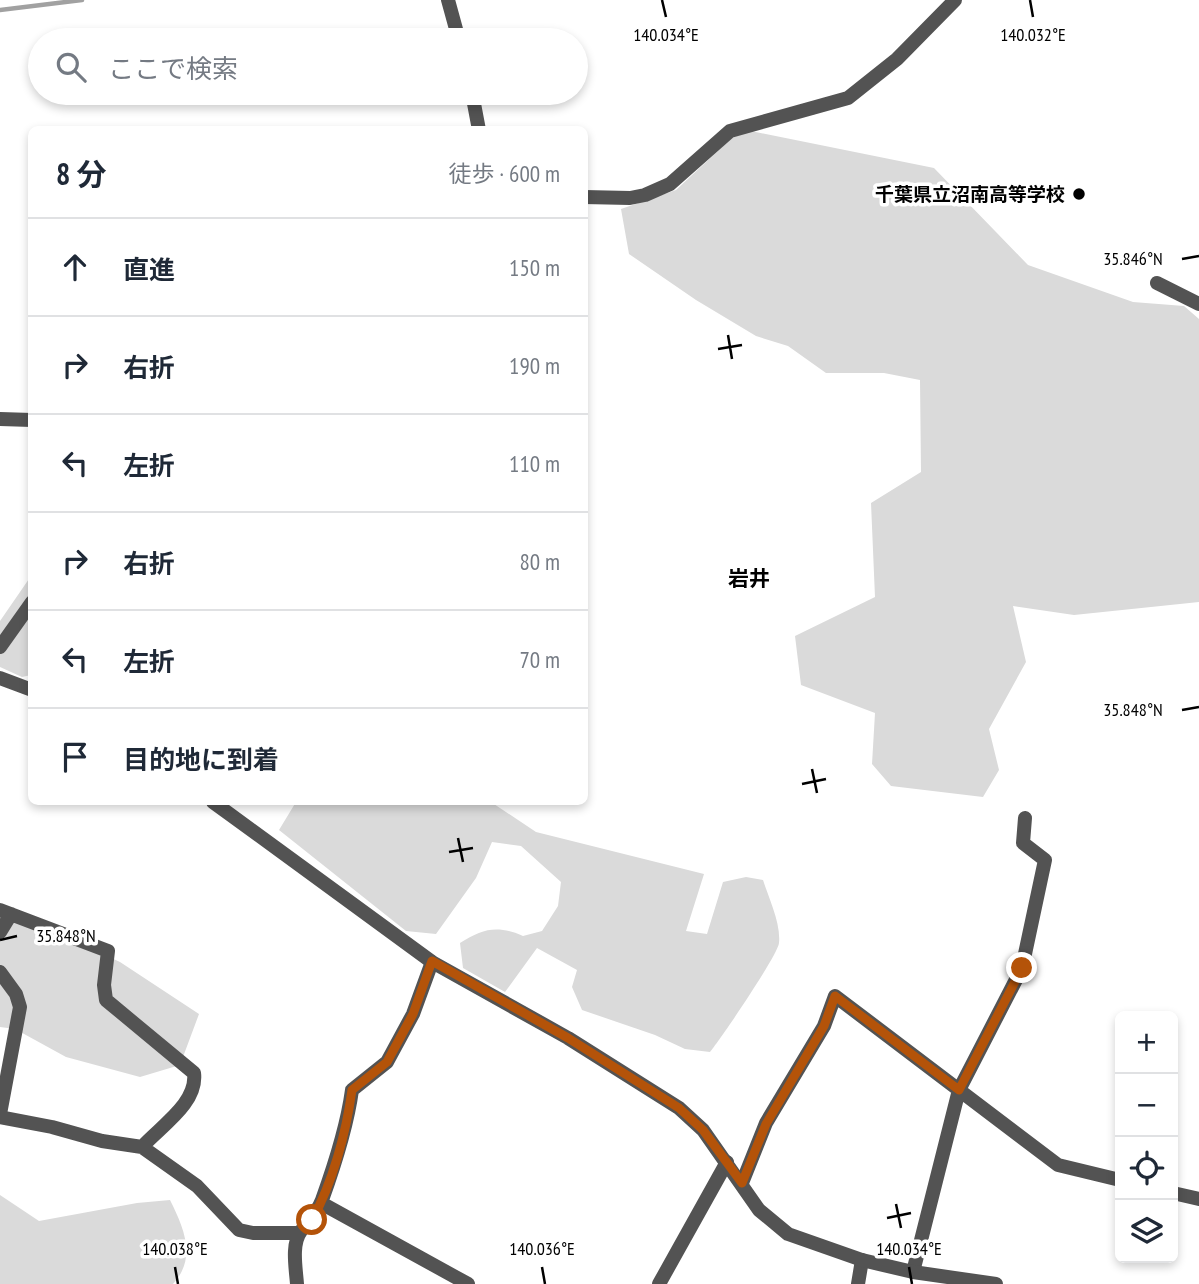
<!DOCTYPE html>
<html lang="ja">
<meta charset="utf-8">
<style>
body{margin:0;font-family:"PT Sans Narrow","Noto Sans JP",sans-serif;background:#f2f2f3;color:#1f2937}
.controls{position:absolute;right:21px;bottom:21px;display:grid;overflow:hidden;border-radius:10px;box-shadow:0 4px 10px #0003}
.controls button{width:63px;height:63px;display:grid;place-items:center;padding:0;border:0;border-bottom:2px solid #e0e1e3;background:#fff;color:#1f2937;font:35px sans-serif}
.stop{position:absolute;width:21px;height:21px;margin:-16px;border:5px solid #b45309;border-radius:50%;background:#fff}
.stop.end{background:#b45309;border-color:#fff;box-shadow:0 2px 7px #0008}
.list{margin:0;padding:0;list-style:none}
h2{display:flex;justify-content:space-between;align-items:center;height:91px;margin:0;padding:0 28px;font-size:30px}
h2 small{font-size:23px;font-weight:400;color:#747a83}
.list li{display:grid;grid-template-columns:46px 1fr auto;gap:21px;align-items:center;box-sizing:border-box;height:98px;padding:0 28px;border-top:2px solid #e0e1e3}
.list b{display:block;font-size:26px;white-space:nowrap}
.list em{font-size:23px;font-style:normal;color:#747a83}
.icon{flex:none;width:38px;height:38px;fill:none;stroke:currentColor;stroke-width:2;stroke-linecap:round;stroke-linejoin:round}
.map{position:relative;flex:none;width:1199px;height:1284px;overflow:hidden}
.search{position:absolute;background:#fff;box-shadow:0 4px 10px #0003;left:28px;top:28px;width:560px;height:77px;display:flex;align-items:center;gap:18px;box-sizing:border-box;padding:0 24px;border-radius:38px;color:#747a83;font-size:26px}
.panel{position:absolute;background:#fff;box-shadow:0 4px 10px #0003;left:28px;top:126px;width:560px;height:679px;border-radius:10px}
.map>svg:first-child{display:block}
</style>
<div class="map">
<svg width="1199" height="1284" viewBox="0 0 1199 1284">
<rect width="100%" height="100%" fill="#fff"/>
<!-- green -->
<path fill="#dadada" d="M751,131L934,168L1028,265L1133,302L1184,306L1199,319V602L1074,615L1013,606L1026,662L989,729L999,770L983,797L891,786L872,764L875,713L801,685L795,636L875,597L871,503L921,472L920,380L884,373H826L788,346L756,336L696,300L629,254L621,209L676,190L734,136Z
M31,576V675L22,677L0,667V621Z
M296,802H491L536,832L704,874L686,931L707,934L723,882L746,877L763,880C769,899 781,923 779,943C778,955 720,1040 710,1052L685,1049L655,1035L582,1010L572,987L577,970L537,948L505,992L463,968L460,943C483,928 498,925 523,936L542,931L558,906L561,882L521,846L492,842L476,878L436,934L406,931L279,830Z
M0,920L49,929L120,962L199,1014L180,1065L140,1077L66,1057L15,1029L0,1027Z
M0,1195L39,1221L137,1203L170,1200C184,1228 197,1258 173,1284H0Z"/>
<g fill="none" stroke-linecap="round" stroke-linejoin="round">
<!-- stream -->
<path stroke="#a1a1a1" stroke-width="4.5" d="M0,10L82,0"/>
<!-- minor -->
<path stroke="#535353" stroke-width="14" d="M448,0L459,40
M472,93L479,130
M584,197L630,198L645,195L670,184L730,131L848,98L897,59L955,0
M1157,283L1199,304
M0,419L32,420
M0,647L32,602
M0,910L108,951L104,985L106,1000L194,1073C198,1103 161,1126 142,1147
M0,932L11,914
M0,972L16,994L20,1007L0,1114
M0,1117L52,1127L102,1141L142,1147L197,1186L239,1230L253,1233H299
M742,1183L766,1123L824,1026L835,996L1058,1165L1120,1180
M1173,1193L1199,1199
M321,1203L468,1284
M913,1272L959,1090L1022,968L1045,860L1023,843L1025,818
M297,1284C296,1269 291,1244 301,1231C309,1220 317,1213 322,1200C335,1164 347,1127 352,1090L387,1062L413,1014L432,962
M659,1284L727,1162
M858,1284L862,1260"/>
<!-- tertiary -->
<path stroke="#535353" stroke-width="14" d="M0,678L32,690
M213,802L432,962L568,1038L679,1108L703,1130L759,1210L788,1234L862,1260L913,1272L996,1284"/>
</g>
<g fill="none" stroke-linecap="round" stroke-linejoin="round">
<!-- route -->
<path stroke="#b45309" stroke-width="9" d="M312,1220C333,1182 346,1133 352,1090L387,1062L413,1014L432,961L568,1038L679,1108L703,1130L742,1183L766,1124L824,1026L835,996L959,1090L1022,968"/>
</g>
<!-- ticks -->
<path fill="none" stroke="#000" stroke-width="2.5" d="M662,0L666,17M1030,0L1033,17M1182,259L1199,256M728,335L732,359M718,349L742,345M1182,710L1199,707M812,769L817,793M802,784L826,779M458,838L463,862M449,852L473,848M0,940L17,936M896,1204L901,1228M887,1218L911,1213M175,1267L178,1284M542,1267L545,1284M909,1267L912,1284"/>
<!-- markers -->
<circle fill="#000" stroke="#fff" stroke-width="2.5" cx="1079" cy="194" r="7"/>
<g text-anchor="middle" stroke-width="7" stroke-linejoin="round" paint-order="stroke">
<!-- poi labels -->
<g font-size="19" font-weight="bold" fill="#000" stroke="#fff" text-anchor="end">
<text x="1065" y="201">千葉県立沼南高等学校</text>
</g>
<!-- neighbourhood labels -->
<g font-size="21" font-weight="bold" fill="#000" stroke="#fff">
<text x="749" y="586">岩井</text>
</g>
</g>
<g font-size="18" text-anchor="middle" fill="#000" stroke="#fff" stroke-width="7" stroke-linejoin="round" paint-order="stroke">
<text x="666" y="41">140.034°E</text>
<text x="1033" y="41">140.032°E</text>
<text x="1133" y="265">35.846°N</text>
<text x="1133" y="716">35.848°N</text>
<text x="66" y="942">35.848°N</text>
<text x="175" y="1255">140.038°E</text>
<text x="542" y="1255">140.036°E</text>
<text x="909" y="1255">140.034°E</text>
</g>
</svg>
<div class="controls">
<button>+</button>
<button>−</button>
<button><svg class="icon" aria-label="locate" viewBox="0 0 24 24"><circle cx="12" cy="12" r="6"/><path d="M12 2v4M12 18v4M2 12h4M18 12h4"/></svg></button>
<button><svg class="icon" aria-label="layers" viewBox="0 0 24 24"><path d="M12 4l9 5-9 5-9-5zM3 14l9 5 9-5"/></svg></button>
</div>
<div class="stop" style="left:312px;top:1220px"></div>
<div class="stop end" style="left:1022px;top:968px"></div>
<div class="search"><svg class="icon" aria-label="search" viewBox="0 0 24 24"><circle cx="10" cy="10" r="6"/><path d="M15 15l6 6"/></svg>ここで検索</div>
<section class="panel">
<h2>8 分<small>徒歩 · 600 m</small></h2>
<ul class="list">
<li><svg class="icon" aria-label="ahead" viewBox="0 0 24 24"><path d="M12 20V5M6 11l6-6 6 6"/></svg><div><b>直進</b></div><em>150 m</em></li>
<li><svg class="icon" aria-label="right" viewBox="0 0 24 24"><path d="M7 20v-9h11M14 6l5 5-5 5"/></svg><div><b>右折</b></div><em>190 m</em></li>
<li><svg class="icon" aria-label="left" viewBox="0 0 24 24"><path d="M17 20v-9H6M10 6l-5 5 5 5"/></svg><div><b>左折</b></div><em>110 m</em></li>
<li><svg class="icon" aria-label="right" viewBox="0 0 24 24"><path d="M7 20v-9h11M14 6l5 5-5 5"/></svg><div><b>右折</b></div><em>80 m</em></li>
<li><svg class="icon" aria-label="left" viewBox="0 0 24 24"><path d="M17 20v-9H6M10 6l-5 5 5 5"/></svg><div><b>左折</b></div><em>70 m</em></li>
<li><svg class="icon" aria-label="arrive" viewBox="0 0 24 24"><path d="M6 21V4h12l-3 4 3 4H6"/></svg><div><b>目的地に到着</b></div></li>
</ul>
</section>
</div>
